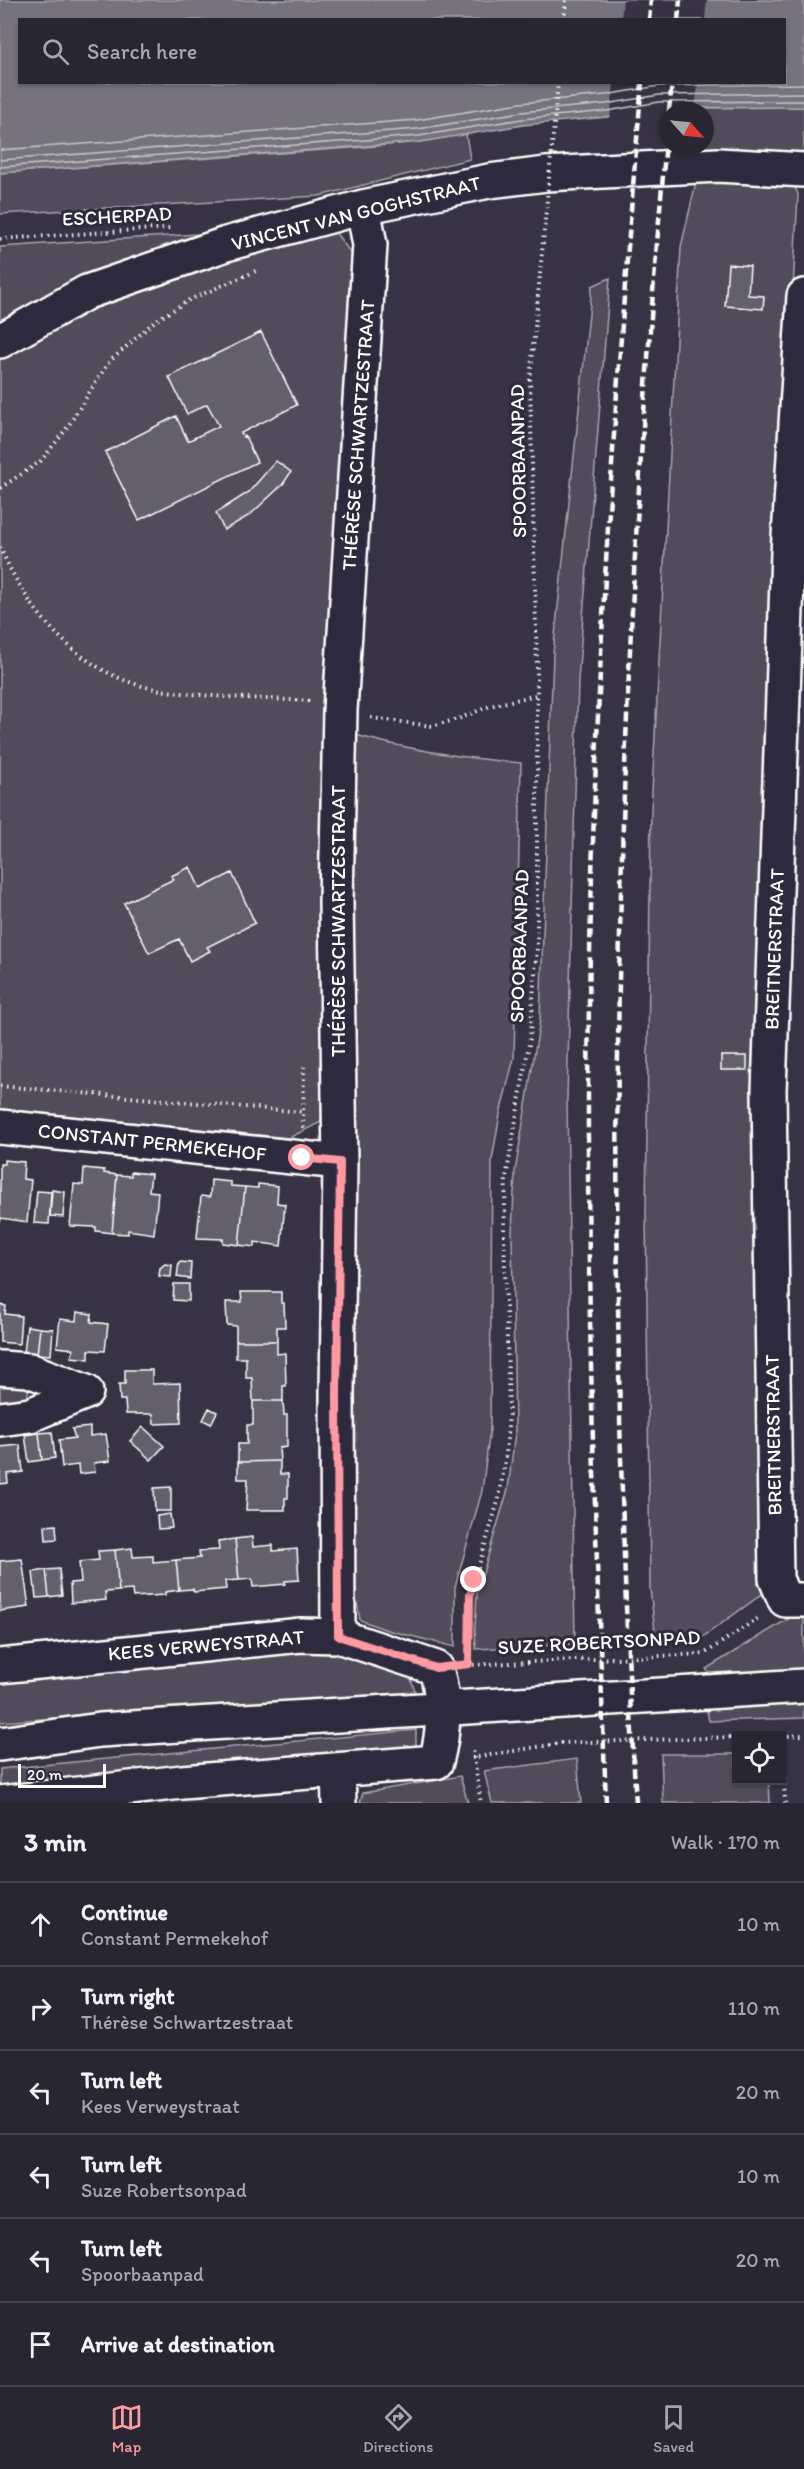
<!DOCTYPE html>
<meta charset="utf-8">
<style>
body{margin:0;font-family:Itim,sans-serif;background:#312e3c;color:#f1f3f6}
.controls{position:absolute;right:18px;bottom:18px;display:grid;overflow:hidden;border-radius:0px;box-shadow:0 2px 4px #0004}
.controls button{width:54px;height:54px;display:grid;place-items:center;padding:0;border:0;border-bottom:2px solid #45434f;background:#292634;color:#f1f3f6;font:30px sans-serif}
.compass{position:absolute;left:660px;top:102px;width:54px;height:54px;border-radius:50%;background:#292634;box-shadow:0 2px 4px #0004;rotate:117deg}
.scale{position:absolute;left:18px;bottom:15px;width:88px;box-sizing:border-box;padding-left:6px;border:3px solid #fff;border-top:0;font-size:16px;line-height:21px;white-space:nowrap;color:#fff;-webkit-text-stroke:4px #2f2a3d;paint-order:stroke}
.stop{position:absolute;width:18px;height:18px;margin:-14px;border:4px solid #ff9aa2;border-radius:50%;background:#fff}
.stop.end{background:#ff9aa2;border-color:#fff;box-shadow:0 2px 6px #0008}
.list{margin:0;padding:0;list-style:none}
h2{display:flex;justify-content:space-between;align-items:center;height:78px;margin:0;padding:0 24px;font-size:26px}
h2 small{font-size:20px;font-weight:400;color:#a5a5ac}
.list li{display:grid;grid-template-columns:39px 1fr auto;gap:18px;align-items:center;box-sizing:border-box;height:84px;padding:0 24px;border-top:2px solid #45434f}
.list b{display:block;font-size:22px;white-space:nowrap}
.list p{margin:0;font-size:20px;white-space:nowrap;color:#a5a5ac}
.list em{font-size:20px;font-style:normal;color:#a5a5ac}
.icon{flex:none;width:33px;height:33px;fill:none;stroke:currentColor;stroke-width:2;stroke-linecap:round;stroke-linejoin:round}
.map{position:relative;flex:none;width:804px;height:1803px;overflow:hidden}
.search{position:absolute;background:#292634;box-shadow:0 2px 4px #0004;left:18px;right:18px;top:18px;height:66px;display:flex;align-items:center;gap:15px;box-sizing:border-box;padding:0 21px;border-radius:0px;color:#a5a5ac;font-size:22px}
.sheet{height:582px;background:#292634}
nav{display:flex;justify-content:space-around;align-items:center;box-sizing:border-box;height:84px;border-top:2px solid #45434f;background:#292634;font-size:16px;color:#a5a5ac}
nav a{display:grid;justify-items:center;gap:3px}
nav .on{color:#ff9aa2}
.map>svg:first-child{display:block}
</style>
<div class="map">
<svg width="804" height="1803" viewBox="0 0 804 1803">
<rect width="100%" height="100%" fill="#373345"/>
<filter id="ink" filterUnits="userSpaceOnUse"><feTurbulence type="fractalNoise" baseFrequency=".0167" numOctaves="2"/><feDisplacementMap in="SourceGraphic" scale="12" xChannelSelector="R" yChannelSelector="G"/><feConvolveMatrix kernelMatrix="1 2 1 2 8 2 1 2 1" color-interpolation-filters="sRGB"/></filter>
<g filter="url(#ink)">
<!-- green -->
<path fill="#514c5c" stroke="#a8a6ae" stroke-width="1.5" d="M804,107V163L680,158L681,147H705V111H685V108Z
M466,134L470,159L319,196L0,214V173L365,147L420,142Z
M790,177L798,194L779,556L758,1217L762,1594L700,1639L656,1640L650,1589L646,1213L651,811L681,247L697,178Z
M332,228L356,260L324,951L321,1122L289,1138L0,1109V357L90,308Z
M213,233L0,330V247Z
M610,278L578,680L567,1100L575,1644L476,1649L475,1628L477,1593L508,1489L515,1433L512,1232L515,1172L540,1020L553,654L592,286Z
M349,733C406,750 463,758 521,763L514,1058L500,1114L492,1160L490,1429L482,1491L455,1587V1647L387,1630L360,1620L355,1592L337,1393Z
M0,1381L28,1383V1406L0,1409Z
M804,1613V1669L709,1673L706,1669L796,1614Z
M315,1643L408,1669L415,1692L0,1722V1678Z
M804,1703V1718L709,1721L706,1707Z
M416,1730V1752L0,1792V1769Z
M661,1754H736V1780L769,1781L770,1803H663Z
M577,1759L581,1803H492L484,1771Z
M460,1776L468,1803H360L363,1793Z"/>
<!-- water -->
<path fill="#76737f" stroke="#adabb2" stroke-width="1.5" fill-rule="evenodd" d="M0,0H804V107L660,108L608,117L523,125L420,142L0,173ZM20,20H784V82H20Z"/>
<!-- pier -->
<path fill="#373345" d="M623,0H707L705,19H621Z
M614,83H698L695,111H660L610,120Z"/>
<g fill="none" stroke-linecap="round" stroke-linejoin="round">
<!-- shore -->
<path stroke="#c8c7cc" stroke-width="1.5" d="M0,150L417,120L520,103L605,95L659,86L804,84
M0,160L418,129L521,112L606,104L659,95L804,93
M0,167L419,136L522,119L607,111L659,102L804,101"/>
</g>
<!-- building -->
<path fill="#635f6d" stroke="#fff" stroke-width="1.5" d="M728,264L750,266L748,295L764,296L763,309L725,306Z
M261,332L297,405L241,433L243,437L245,436L257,462L139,520L105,452L176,416L188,441L219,426L207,404L187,414L169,377Z
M276,461L291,472L283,484L250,515L224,530L216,513L249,492Z
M190,867L200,889L232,873L255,923L207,947L210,951L190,961L179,939L149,953L124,903L174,879L171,876Z
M721,1056H747V1070H721Z
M4,1160L24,1162L23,1179L31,1180L27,1222L1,1218L0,1222V1164H4Z
M84,1168L104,1170V1173L117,1175L112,1233L96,1231V1227L70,1226L74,1184L83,1185Z
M131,1172L151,1174L149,1191L158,1192L154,1234L128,1230V1234L112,1233L117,1175L131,1176Z
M211,1180L231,1182V1186L245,1187L239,1245L223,1243V1239L197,1238L201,1196L210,1197Z
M258,1184L278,1186L277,1203L285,1204L281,1246L255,1242V1247L239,1245L245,1187L258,1188Z
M52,1190L65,1192L63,1217L50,1216Z
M37,1191L51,1192L49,1224L34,1223Z
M179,1262L191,1263L190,1279L177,1277Z
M165,1264L172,1265L171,1277L159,1276L160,1268Z
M174,1284H189V1301L173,1300Z
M241,1292H281V1303H284L285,1327H277V1341H236V1326L227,1325L226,1302H242Z
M0,1305L6,1306L5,1314L21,1316L19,1344L0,1342Z
M77,1312L92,1314L91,1322L108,1324L105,1351L89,1350V1359L71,1357L74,1349L57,1347L60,1319L76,1321Z
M27,1326L40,1328L37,1354L24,1353Z
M40,1328L53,1329L51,1355L37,1354Z
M236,1341H277V1354L285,1353L286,1386H283V1401H253L252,1378H246V1358H236Z
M125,1370H152V1384L180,1383L181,1423L154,1424L153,1414H126L125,1400H120L119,1384H125Z
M253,1401H283L284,1415H287V1447L279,1448L280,1461L238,1462V1444H247V1425H253Z
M209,1408L217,1412L211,1424L203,1420Z
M90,1427V1436L106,1434L110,1461L94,1463L95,1472L79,1474L78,1465L62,1467L59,1440L75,1438L72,1429Z
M143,1427L164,1446L151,1460L130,1441Z
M52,1432L55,1458L42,1460L39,1433Z
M39,1433L42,1460L29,1462L25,1435Z
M20,1445L23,1472L7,1474L8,1483L0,1484V1447Z
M280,1461V1474H288V1498H285V1510H246L248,1479H238V1462Z
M171,1487V1511H155L154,1488Z
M170,1514L172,1528L158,1529L157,1516Z
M56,1525L57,1539L46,1540L45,1526Z
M252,1537L253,1547L273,1545V1551L297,1549L299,1580L285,1581V1584L253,1587L252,1579L239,1580L235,1539Z
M235,1539L239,1580L225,1581L226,1589L194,1592L193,1589L179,1590L176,1560L200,1558L199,1551L219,1550L218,1541Z
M132,1548L133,1557L153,1556V1562L176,1560L179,1590L165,1592V1595L133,1597L132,1590L119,1591L115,1550Z
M115,1550L119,1591L105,1592L106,1600L71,1603L70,1583L81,1582L79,1562L99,1560L98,1551Z
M22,1559L29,1607L0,1611V1561Z
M59,1569L62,1595L49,1597L46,1570Z
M46,1570L49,1597L36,1598L33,1572Z"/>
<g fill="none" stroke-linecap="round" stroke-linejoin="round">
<defs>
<path id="minor" d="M804,296L788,553L769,1091L776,1579L785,1600H804
M0,341L87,292L226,244L363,207L489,181L546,174L718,165L804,170
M0,1127L340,1162
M0,1368L29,1370L86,1392L30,1415L0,1419
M338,1636L337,1393L340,1162L336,902L340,710L370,245L363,207
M0,1666L301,1635L338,1636L436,1668C445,1702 445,1728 436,1762L182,1782L0,1803
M0,1744L100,1730L804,1686
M338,1770L339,1803"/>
</defs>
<!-- minor casing -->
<use href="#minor" stroke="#fff" stroke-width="38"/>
<!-- path -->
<path stroke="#fff" stroke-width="4" stroke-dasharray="1.5 4.5" stroke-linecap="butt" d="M564,20L566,0
M0,239L170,228
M0,488L40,462L65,431L108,363L155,321L189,300L258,270
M0,547C28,613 81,675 155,689C205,698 259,698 310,701
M371,718L432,726L458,719L490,706L536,695
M0,1086L303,1112
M303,1128L304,1067
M469,1663L470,1595L499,1498L506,1455L509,1413L504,1232L506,1178L530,1038L537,947V668L530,380L540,274
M467,1665L704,1654L760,1617
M782,1736L785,1803
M782,1736L804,1735
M473,1751L481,1803
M472,1758L561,1743L736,1737"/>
<!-- minor -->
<use href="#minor" stroke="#2f2a3d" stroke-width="33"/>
<!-- rail -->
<path stroke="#fff" stroke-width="4.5" stroke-dasharray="9 4.5" stroke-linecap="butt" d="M649,20L651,0
M678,20L680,0
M669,111L672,82
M606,1803C597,1566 587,1330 588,1094C590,756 612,419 642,82
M636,1803C602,1240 615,672 669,111"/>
<!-- path-bridge -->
<path stroke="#fff" stroke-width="4" stroke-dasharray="1.5 4.5" stroke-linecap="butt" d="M540,274L558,82"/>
</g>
</g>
<g fill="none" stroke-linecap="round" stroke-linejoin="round" filter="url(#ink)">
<!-- route -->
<path stroke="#ff9aa2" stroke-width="8" d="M302,1158L340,1162L337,1393L338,1636L436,1668L469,1664L470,1595L474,1580"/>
</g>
<g text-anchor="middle" stroke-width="6" stroke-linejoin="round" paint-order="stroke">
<!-- street labels -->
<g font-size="20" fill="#fff" stroke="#2f2a3d">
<text transform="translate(356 213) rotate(-14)" y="7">VINCENT VAN GOGHSTRAAT</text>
<text transform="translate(117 216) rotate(-3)" y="7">ESCHERPAD</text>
<text transform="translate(358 435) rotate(-86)" y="7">THÉRÈSE SCHWARTZESTRAAT</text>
<text transform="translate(518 461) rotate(-91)" y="7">SPOORBAANPAD</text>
<text transform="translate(338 921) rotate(-90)" y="7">THÉRÈSE SCHWARTZESTRAAT</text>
<text transform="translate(519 946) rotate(-88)" y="7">SPOORBAANPAD</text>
<text transform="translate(774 949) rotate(-88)" y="7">BREITNERSTRAAT</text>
<text transform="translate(152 1142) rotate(6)" y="7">CONSTANT PERMEKEHOF</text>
<text transform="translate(773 1435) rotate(-91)" y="7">BREITNERSTRAAT</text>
<text transform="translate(599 1642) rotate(-3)" y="7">SUZE ROBERTSONPAD</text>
<text transform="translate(206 1645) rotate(-5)" y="7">KEES VERWEYSTRAAT</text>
</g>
</g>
</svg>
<div class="controls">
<button><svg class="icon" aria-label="locate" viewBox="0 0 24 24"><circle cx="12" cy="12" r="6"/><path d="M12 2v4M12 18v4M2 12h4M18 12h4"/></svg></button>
</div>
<svg class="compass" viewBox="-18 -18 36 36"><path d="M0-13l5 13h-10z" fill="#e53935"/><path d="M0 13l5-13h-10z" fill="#a5a5ac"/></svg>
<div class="scale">20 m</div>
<div class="stop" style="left:302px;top:1158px"></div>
<div class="stop end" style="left:474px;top:1580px"></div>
<div class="search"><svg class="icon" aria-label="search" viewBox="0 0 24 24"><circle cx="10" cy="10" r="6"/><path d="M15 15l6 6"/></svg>Search here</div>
</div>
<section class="sheet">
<h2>3 min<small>Walk · 170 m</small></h2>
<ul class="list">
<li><svg class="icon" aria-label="ahead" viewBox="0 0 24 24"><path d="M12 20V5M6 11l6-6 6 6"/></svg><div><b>Continue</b><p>Constant Permekehof</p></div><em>10 m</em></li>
<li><svg class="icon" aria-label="right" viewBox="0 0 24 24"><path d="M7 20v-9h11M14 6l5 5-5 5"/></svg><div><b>Turn right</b><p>Thérèse Schwartzestraat</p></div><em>110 m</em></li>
<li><svg class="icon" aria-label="left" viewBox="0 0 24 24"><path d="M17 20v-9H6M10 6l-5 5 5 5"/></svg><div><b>Turn left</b><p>Kees Verweystraat</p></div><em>20 m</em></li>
<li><svg class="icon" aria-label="left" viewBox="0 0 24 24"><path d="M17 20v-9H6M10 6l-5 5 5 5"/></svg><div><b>Turn left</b><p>Suze Robertsonpad</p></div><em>10 m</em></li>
<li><svg class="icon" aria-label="left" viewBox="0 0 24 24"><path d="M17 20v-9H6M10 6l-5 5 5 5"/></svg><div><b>Turn left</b><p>Spoorbaanpad</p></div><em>20 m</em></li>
<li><svg class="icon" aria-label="arrive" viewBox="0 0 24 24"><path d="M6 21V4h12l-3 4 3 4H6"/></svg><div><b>Arrive at destination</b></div></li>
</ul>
</section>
<nav>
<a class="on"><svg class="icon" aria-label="map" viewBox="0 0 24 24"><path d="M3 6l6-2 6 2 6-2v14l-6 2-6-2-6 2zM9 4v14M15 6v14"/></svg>Map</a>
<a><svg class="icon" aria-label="directions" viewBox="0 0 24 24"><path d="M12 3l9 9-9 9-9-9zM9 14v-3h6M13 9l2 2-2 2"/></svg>Directions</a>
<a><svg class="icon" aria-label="saved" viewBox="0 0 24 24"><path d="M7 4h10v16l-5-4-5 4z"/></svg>Saved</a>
</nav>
